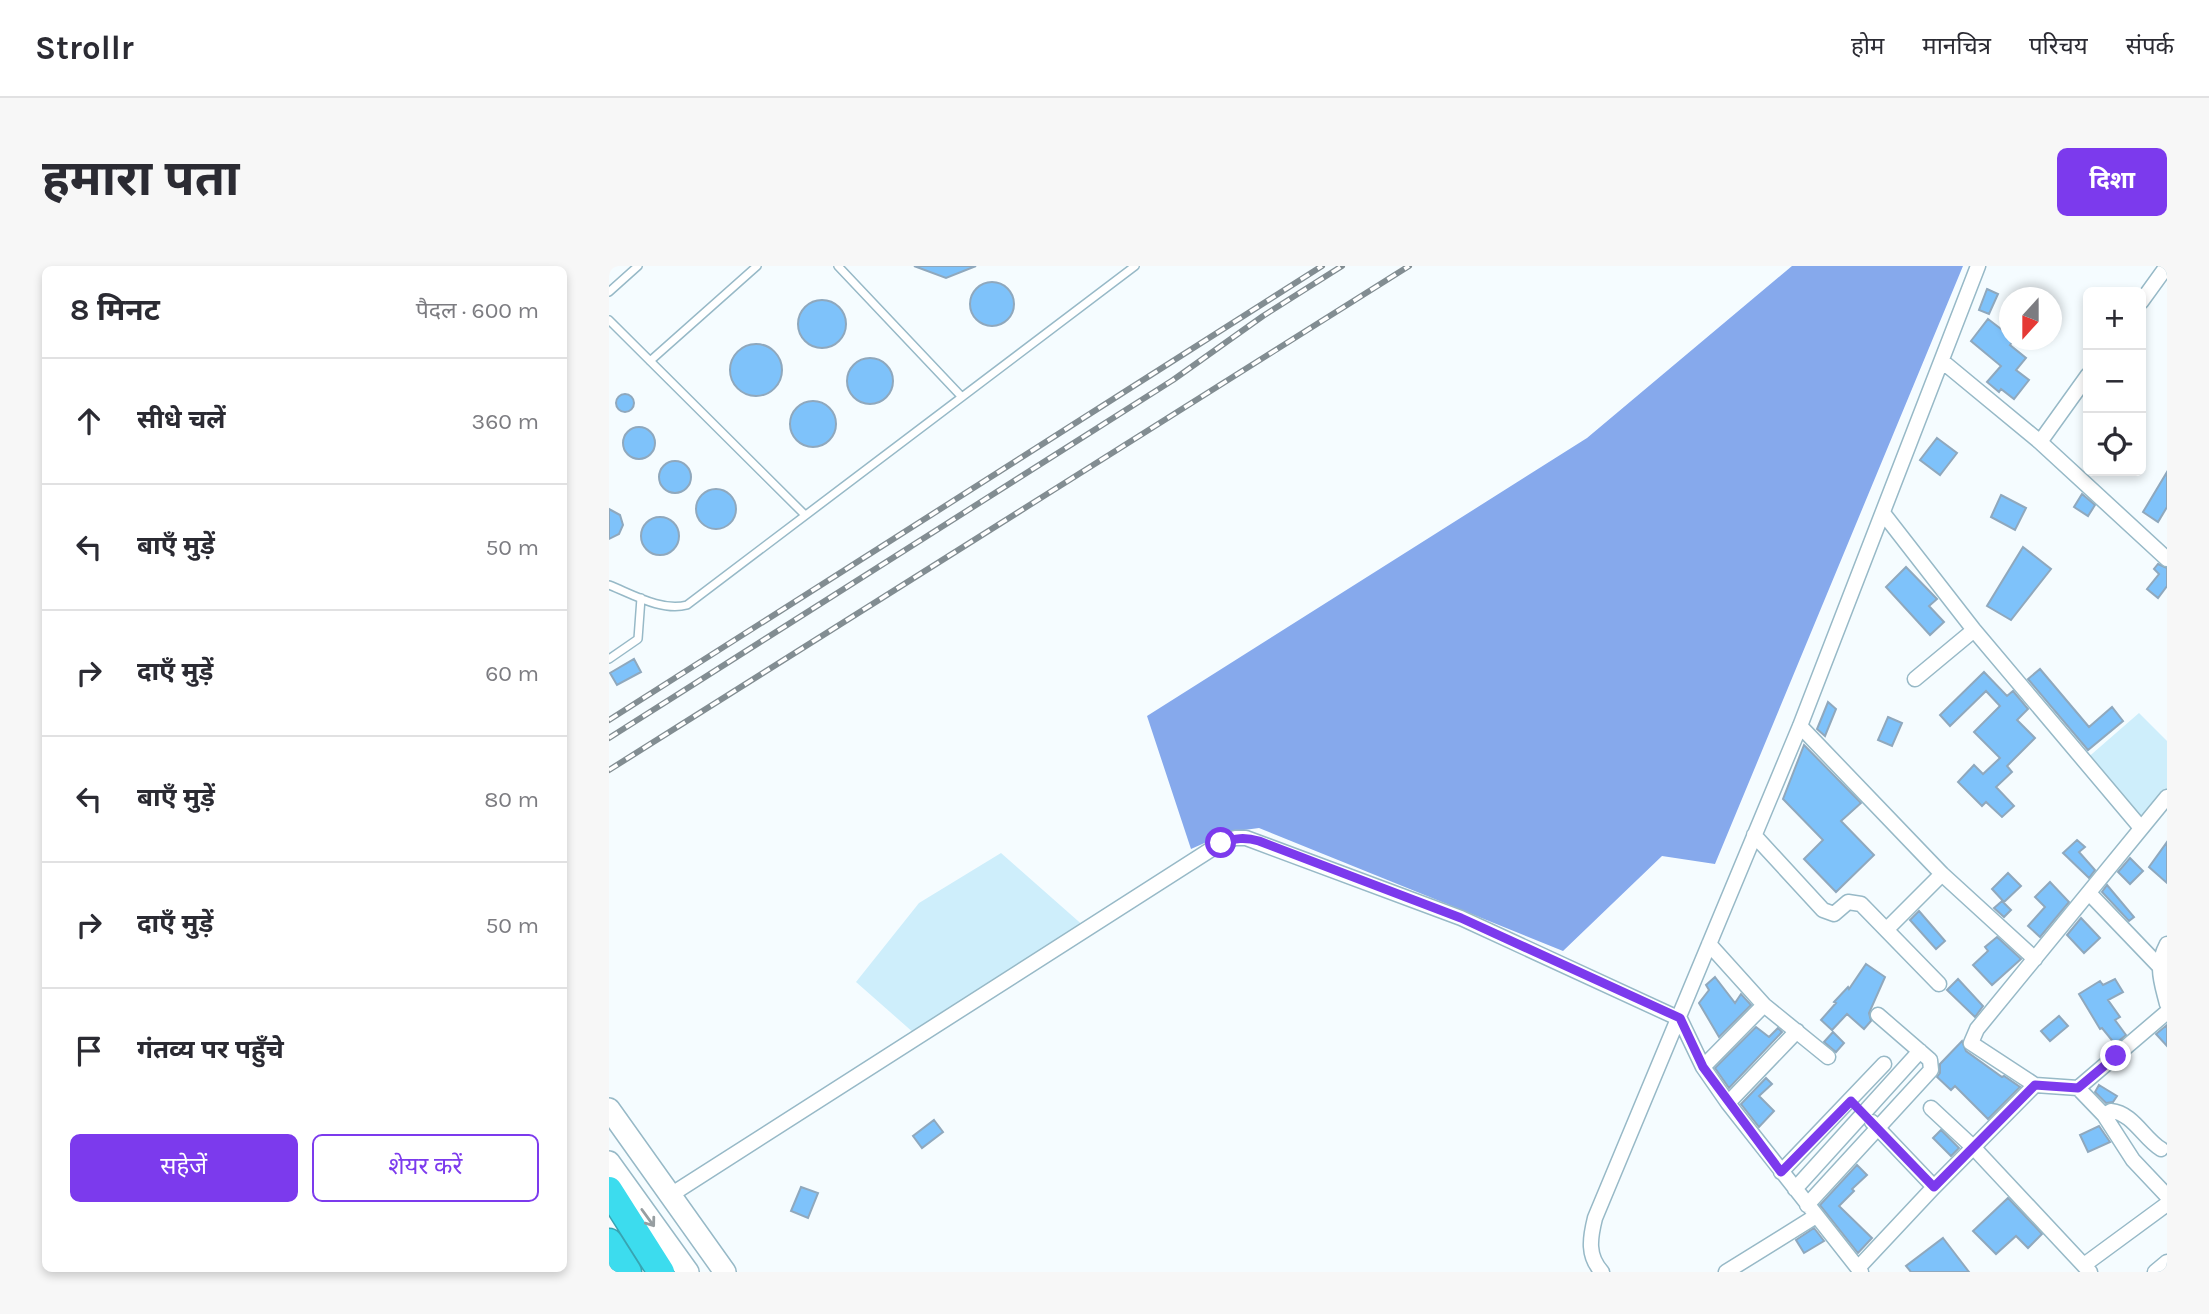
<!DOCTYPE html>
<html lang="hi">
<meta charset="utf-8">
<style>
body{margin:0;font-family:Karla,"Noto Sans Devanagari",sans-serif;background:#f7f7f7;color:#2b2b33}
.controls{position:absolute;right:21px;top:21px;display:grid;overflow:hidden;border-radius:10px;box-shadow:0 4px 10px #0003}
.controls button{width:63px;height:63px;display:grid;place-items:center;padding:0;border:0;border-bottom:2px solid #e1e1e2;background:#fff;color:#2b2b33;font:35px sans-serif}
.compass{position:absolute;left:1390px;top:21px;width:63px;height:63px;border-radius:50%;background:#fff;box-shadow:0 4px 10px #0003;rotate:201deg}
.stop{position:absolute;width:21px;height:21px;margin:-16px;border:5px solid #7c3aed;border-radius:50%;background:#fff}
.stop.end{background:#7c3aed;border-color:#fff;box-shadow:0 2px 7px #0008}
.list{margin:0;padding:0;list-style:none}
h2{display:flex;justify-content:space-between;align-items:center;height:91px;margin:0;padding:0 28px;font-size:30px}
h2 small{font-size:23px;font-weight:400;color:#7c7c81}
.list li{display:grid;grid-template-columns:46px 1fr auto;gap:21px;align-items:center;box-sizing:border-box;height:126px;padding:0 28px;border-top:2px solid #e1e1e2}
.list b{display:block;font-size:26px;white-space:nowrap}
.list em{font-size:23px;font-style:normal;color:#7c7c81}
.actions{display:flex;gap:14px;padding:21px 28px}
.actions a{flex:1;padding:16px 0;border:2px solid #7c3aed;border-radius:10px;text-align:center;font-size:24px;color:#7c3aed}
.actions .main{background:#7c3aed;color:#fff}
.icon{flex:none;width:38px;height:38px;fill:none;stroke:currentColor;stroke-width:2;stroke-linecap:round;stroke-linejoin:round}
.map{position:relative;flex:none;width:1558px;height:1006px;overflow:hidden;border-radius:10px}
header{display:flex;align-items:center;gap:42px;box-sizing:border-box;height:98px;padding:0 35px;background:#fff;border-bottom:2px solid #e1e1e2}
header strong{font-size:33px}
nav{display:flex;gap:38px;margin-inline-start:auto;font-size:24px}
.intro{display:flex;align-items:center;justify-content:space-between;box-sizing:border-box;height:168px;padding:0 42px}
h1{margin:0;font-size:49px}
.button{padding:18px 32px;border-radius:10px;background:#7c3aed;color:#fff;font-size:24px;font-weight:700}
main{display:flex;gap:42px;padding:0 42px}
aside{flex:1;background:#fff;border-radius:10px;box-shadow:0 4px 10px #0003}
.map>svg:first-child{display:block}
</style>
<header>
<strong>Strollr</strong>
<nav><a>होम</a><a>मानचित्र</a><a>परिचय</a><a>संपर्क</a></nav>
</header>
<div class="intro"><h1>हमारा पता</h1><a class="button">दिशा</a></div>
<main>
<aside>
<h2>8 मिनट<small>पैदल · 600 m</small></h2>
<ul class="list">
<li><svg class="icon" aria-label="ahead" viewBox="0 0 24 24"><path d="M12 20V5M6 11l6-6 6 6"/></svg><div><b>सीधे चलें</b></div><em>360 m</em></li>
<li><svg class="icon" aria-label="left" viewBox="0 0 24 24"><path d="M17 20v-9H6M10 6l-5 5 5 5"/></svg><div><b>बाएँ मुड़ें</b></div><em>50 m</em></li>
<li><svg class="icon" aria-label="right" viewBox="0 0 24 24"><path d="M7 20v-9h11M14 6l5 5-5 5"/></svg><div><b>दाएँ मुड़ें</b></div><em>60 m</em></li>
<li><svg class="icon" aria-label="left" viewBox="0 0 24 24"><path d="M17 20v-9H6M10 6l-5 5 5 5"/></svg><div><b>बाएँ मुड़ें</b></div><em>80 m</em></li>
<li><svg class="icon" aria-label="right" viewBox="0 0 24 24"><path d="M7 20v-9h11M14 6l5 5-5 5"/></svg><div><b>दाएँ मुड़ें</b></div><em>50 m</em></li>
<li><svg class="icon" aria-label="arrive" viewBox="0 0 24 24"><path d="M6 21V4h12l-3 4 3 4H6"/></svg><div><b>गंतव्य पर पहुँचे</b></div></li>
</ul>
<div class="actions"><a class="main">सहेजें</a><a>शेयर करें</a></div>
</aside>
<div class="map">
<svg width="1558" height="1006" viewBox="0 0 1558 1006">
<rect width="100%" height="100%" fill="#f5fcff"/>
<!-- green -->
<path fill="#ceeefb" d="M1530,447L1558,475V531L1532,562L1476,494Z
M392,587L477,662L306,768L247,716L310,637Z"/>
<!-- water -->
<path fill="#86a9ec" d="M1183,0H1354L1106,598L1053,590L954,685L650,562L620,566L582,583L538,450L978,172Z"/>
<!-- building -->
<path fill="#7ec2fa" stroke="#8fa8bd" stroke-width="2" d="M305,0H367L337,12Z
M361 38a22 22 0 1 1 44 0a22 22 0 1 1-44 0Z
M1378,23L1389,28L1380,48L1370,44Z
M189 58a24 24 0 1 1 48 0a24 24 0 1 1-48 0Z
M1379,53L1401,70V74H1405L1401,79L1417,92L1407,104L1420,114L1405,133L1392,123L1390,126L1378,116L1392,100L1362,75Z
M121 104a26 26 0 1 1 52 0a26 26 0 1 1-52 0Z
M238 115a23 23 0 1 1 46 0a23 23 0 1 1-46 0Z
M7 137a9 9 0 1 1 18 0a9 9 0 1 1-18 0Z
M181 158a23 23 0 1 1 46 0a23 23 0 1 1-46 0Z
M14 177a16 16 0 1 1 32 0a16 16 0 1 1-32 0Z
M1328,172L1348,187L1331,209L1311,194Z
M50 211a16 16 0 1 1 32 0a16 16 0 1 1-32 0Z
M1558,206V241L1549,256L1534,246Z
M87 243a20 20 0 1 1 40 0a20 20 0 1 1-40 0Z
M1473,228L1486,239L1479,250L1465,241Z
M1392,229L1417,242L1406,264L1382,251Z
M0,243L11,249L14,259L10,268L0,273Z
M32 270a19 19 0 1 1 38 0a19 19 0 1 1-38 0Z
M1414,281L1442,303L1402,354L1378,340Z
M1549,298L1558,302V320L1549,332L1538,323L1550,308L1545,303Z
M1297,301L1328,333L1320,340L1335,356L1321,369L1277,321Z
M25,393L32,406L8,419L1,407Z
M1431,403L1480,461L1503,441L1514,455L1479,484L1419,413Z
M1375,406L1398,430L1404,425L1419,443L1408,454L1426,472L1398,500L1403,506L1387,521L1405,540L1393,551L1377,536L1373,540L1349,516L1365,499L1374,508L1391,492L1365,466L1391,440L1377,425L1341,460L1331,449Z
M1219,436L1227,443L1216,470L1208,463Z
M1279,451L1293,457L1283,480L1269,474Z
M1195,479L1252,537L1232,555L1265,589L1227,626L1195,593L1214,574L1174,533Z
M1468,574L1476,581L1470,586L1486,604L1480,612L1454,587Z
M1558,576V617L1540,601Z
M1521,592L1534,605L1521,618L1509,606Z
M1399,607L1412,620L1395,636L1383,623Z
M1441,616L1460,636L1431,671L1419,660L1436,641L1426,631Z
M1498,619L1525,651L1520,655L1493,626Z
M1393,635L1402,644L1395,651L1385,642Z
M1310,645L1336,675L1327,683L1301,654Z
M1472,652L1491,672L1475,687L1458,669Z
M1388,671L1412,693L1383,719L1364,699L1379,685L1376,681Z
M1257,698L1276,711L1260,747L1262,755L1255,763L1238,748L1223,764L1212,754L1227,737L1225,736L1239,721L1240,723Z
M1106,711L1126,737L1132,728L1142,739L1110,771L1090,737L1100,724L1097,719Z
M1349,713L1374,740L1366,751L1338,724Z
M1506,713L1514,726L1499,734L1511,751L1506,754L1517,769L1506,778L1493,762L1491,763L1470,728L1491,715L1494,719Z
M1450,750L1459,760L1441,775L1432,765Z
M1558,759V780L1547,768Z
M1147,761L1160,771L1169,762L1173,766L1120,822L1106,802Z
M1224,766L1235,777L1227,786L1215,776Z
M1353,775L1357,785L1393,811L1395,810L1411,821L1379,853L1346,820L1342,824L1328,811L1331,807V798Z
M1157,812L1163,818L1150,830L1165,845L1150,861L1132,838Z
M1490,819L1508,830L1504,836L1497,837L1486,826Z
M325,854L334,866L313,882L304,870Z
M1490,860L1501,876L1479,886L1471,869Z
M1332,864L1350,882L1342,890L1324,872Z
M1248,899L1258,909L1243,923L1245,925L1230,940L1263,972L1249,987L1211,939Z
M192,921L209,927L199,952L182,945Z
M1399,932L1433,968L1419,982L1407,970L1387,988L1364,965Z
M1205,962L1215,975L1195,987L1187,974Z
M1334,972L1360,1006H1302L1297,1000Z"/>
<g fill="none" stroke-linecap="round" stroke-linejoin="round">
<defs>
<path id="lane" d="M229,0L352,130
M0,26L29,0
M0,54L195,248
M41,95L148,0
M0,319C23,328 53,346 78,339L526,0
M0,393L29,373L32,332"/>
<path id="street" d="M1532,36L1558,0
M1333,95L1431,176L1558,293
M1431,176L1479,109
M1274,247L1365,364L1532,562
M1306,413L1365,364
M1191,460L1333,608L1426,693
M1558,531L1368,763L1362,777L1426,819L1469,822L1558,746
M1145,569L1214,644L1225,648L1239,636L1252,638L1330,718
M1480,627L1550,700
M1278,663L1333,608
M1100,678L1155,739L1219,791
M1558,678C1546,701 1552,714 1558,738
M1094,801L1155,739
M1469,822L1495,849L1524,894L1558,930
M1119,837L1188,765
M1322,842L1365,882L1481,1006
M1495,849L1502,845C1524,847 1535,873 1552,883
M1263,856L1325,921
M1172,906L1275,798
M1186,923L1311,785
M60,930L612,577L626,572H637L852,652L1071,753L1094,801L1119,837L1252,1006
M1198,939L1322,804L1321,794L1269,749
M1475,999L1558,938
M1249,1002L1325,921L1426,819
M993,1006C978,990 981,972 986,952L1191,460L1369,0
M1117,1006L1207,950
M1546,1006L1558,996"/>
<path id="secondary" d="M0,843L116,1006
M0,896L79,1006"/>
<path id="highway" d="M0,924L52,1006
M0,976L19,1006"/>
</defs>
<!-- lane casing -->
<use href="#lane" stroke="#97b9c7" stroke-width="10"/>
<!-- street casing -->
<use href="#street" stroke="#97b9c7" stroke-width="17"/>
<!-- secondary casing -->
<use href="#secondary" stroke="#97b9c7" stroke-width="24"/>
<!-- highway casing -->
<use href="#highway" stroke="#37a4b2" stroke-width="29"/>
<!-- lane -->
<use href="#lane" stroke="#fff" stroke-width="7"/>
<!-- street -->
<use href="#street" stroke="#fff" stroke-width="14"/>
<!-- secondary -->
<use href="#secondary" stroke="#fff" stroke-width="21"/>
<!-- highway -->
<use href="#highway" stroke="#3cdcee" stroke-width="26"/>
<defs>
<path id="rail" d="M0,454L713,0
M0,472L564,114L654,50L733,0
M0,504L800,0"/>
</defs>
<!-- rail casing -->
<use href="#rail" stroke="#828d92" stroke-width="6"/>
<!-- rail -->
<use href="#rail" stroke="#fff" stroke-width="3.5" stroke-dasharray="10" stroke-linecap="butt"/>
</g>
<!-- one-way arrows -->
<defs><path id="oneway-shaft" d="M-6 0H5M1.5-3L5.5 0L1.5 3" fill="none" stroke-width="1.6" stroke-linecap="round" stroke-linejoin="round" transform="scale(1.75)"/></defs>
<use stroke="#979ea1" href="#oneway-shaft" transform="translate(39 952) rotate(54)"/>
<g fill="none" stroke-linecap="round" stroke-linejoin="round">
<!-- route -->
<path stroke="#7c3aed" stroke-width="9" d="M612,577C626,572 636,571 650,575L852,652L1071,752L1094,801L1172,906L1242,835L1325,921L1426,819L1469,822L1507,790"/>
</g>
</svg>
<div class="controls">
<button>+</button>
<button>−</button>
<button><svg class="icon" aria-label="locate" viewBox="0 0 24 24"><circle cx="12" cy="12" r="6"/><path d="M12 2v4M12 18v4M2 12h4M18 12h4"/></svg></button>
</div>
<svg class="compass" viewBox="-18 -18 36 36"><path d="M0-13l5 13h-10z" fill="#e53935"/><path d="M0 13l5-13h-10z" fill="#7c7c81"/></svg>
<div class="stop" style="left:612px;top:577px"></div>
<div class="stop end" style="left:1507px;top:790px"></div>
</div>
</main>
